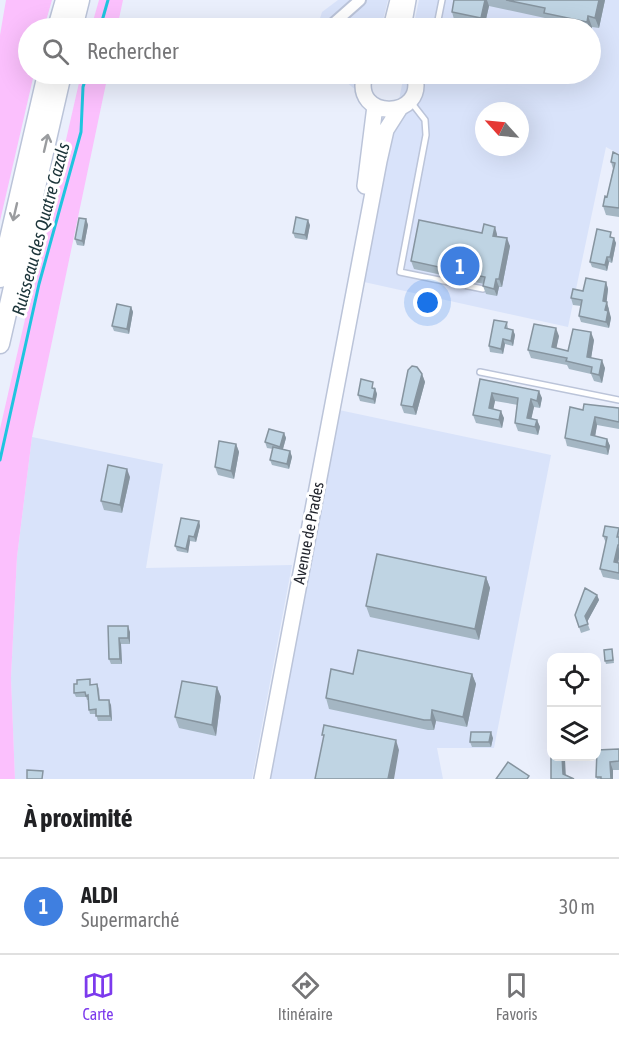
<!DOCTYPE html>
<html lang="fr">
<meta charset="utf-8">
<style>
body{margin:0;font-family:"Asap Condensed",sans-serif;background:#f6f6f6;color:#202124}
.controls{position:absolute;right:18px;bottom:18px;display:grid;overflow:hidden;border-radius:12px;box-shadow:0 6px 24px #0002}
.controls button{width:54px;height:54px;display:grid;place-items:center;padding:0;border:0;border-bottom:2px solid #e0e0e0;background:#fff;color:#202124;font:30px sans-serif}
.compass{position:absolute;left:475px;top:102px;width:54px;height:54px;border-radius:50%;background:#fff;box-shadow:0 6px 24px #0002;rotate:297deg}
.you{position:absolute;left:428px;top:303px;width:21px;height:21px;margin:-15px;border:4px solid #fff;border-radius:50%;background:#1a73e8;box-shadow:0 0 0 9px #1a73e833}
.badge{display:grid;place-items:center;width:39px;height:39px;border-radius:50%;background:#7c3aed;color:#fff;font-size:20px;font-weight:700}
.pin{position:absolute;translate:-50% -50%;border:3px solid #fff;box-shadow:0 2px 6px #0006}
.list{margin:0;padding:0;list-style:none}
h2{display:flex;justify-content:space-between;align-items:center;height:78px;margin:0;padding:0 24px;font-size:26px}
h2 small{font-size:20px;font-weight:400;color:#757577}
.list li{display:grid;grid-template-columns:39px 1fr auto;gap:18px;align-items:center;box-sizing:border-box;height:96px;padding:0 24px;border-top:2px solid #e0e0e0}
.list b{display:block;font-size:22px;white-space:nowrap}
.list p{margin:0;font-size:20px;white-space:nowrap;color:#757577}
.list em{font-size:20px;font-style:normal;color:#757577}
.icon{flex:none;width:33px;height:33px;fill:none;stroke:currentColor;stroke-width:2;stroke-linecap:round;stroke-linejoin:round}
.map{position:relative;flex:none;width:619px;height:779px;overflow:hidden}
.search{position:absolute;background:#fff;box-shadow:0 6px 24px #0002;left:18px;right:18px;top:18px;height:66px;display:flex;align-items:center;gap:15px;box-sizing:border-box;padding:0 21px;border-radius:33px;color:#757577;font-size:22px}
.sheet{height:174px;background:#fff}
nav{display:flex;justify-content:space-around;align-items:center;box-sizing:border-box;height:84px;border-top:2px solid #e0e0e0;background:#fff;font-size:16px;color:#757577}
nav a{display:grid;justify-items:center;gap:3px}
nav .on{color:#7c3aed}
.map>svg:first-child{display:block}
</style>
<div class="map">
<svg width="619" height="779" viewBox="0 0 619 779">
<rect width="100%" height="100%" fill="#eaeffc"/>
<!-- built -->
<path fill="#d9e3fa" fill-rule="evenodd" d="M338,0H388L381,28H317L322,12Z
M419,0H619V154L606,147L568,327L364,282L404,74H590V28H413ZM484,111H520V147H484Z
M336,74H360L356,90Z
M339,410L551,455L494,748H437L443,779H269Z
M32,437L163,464L146,568L292,565L252,779H15L11,678L17,557Z"/>
<!-- green -->
<path fill="#fbc0fd" d="M6,0H52L44,28H28V74H34L0,221V35Z
M99,0H123L117,28H91Z
M81,74H108L32,437L17,557L11,678L15,779H0V429Z"/>
<g fill="none" stroke-linecap="round" stroke-linejoin="round">
<!-- stream -->
<path stroke="#1fc5df" stroke-width="3" d="M100,28L108,0
M0,460L39,284L81,132L83,87L87,74"/>
<defs>
<path id="service" d="M438,28L437,25L442,0
M418,84L427,74
M411,102L425,120L426,135L400,272L483,289
M480,372L619,400"/>
<path id="minor" d="M332,28L334,23L360,0"/>
<path id="secondary" d="M391,28L398,0
M403,28L408,0
M365,74C350,122 429,120 414,74
M365,186L375,106
M262,779L379,161L386,130L400,108"/>
<path id="trunk" d="M57,28L65,0
M73,28L80,0
M0,278L47,74
M0,344L62,74"/>
</defs>
<!-- service casing -->
<use href="#service" stroke="#bbc4d9" stroke-width="8"/>
<!-- minor casing -->
<use href="#minor" stroke="#bbc4d9" stroke-width="14"/>
<!-- secondary casing -->
<use href="#secondary" stroke="#bbc4d9" stroke-width="18"/>
<!-- trunk casing -->
<use href="#trunk" stroke="#bbc4d9" stroke-width="21"/>
<!-- service -->
<use href="#service" stroke="#fff" stroke-width="5"/>
<!-- minor -->
<use href="#minor" stroke="#fff" stroke-width="10"/>
<!-- secondary -->
<use href="#secondary" stroke="#fff" stroke-width="15"/>
<!-- trunk -->
<use href="#trunk" stroke="#fff" stroke-width="18"/>
</g>
<!-- wall -->
<path fill="#a4b6c3" d="M454,0H605L599,28L592,27L591,32V28H571L547,24L545,18L489,6L484,28L455,23L452,12Z
M619,155V217L606,215L603,206L607,197L613,169L611,162Z
M86,219L88,225L84,246L77,245L75,239Z
M310,225L307,240L295,238L293,233Z
M482,233L497,234V236L510,246L502,287H499L497,296L486,294L483,286L484,284L414,269L411,261Z
M612,237L616,243L612,263L609,262L607,271L592,267L590,262Z
M606,282L608,289L606,302L609,309V312L611,318L609,328L581,322L579,316L581,306L573,305L571,298L583,291Z
M131,307L133,312L129,334L114,331L112,326Z
M507,322L508,329L513,330L515,335L513,346L505,344L503,354L490,352L489,346Z
M559,336L556,348L568,351L594,340L591,358L605,368L602,383L594,381L591,374L569,369L567,365L531,358L528,350Z
M422,374L425,382L416,415L404,413L401,405Z
M480,379L542,398L540,408L534,407L531,418L537,420L540,427L538,435L518,431L515,423L518,405L495,401L493,409L504,418L502,428L476,423L473,415Z
M375,387L377,394L375,404L360,401L358,395Z
M619,408V429L597,425L595,436L607,439L610,446L608,455L567,446L565,438L583,410Z
M284,433L286,438L283,449L290,451L292,457L289,469L272,465L270,460L273,449L267,448L265,442Z
M236,444L239,452L234,479L218,475L215,467Z
M130,477L122,513L104,510L101,501Z
M199,521L200,526L196,542L190,541L188,553L177,551L175,546Z
M619,528V558L618,563H619V580L603,577L600,569L606,543L603,536Z
M486,577L490,588L479,640L370,617L366,606Z
M597,595L599,600L587,622L590,630L581,633L575,615Z
M108,626L130,632V644H121L122,664H111L109,659Z
M612,649L614,663L606,664L605,661Z
M353,674H472L476,684L467,727L436,721L434,730H428L329,709L326,698Z
M92,684H97L99,689L100,700L111,705L112,721H98L96,714H90L89,710L88,700H87L86,697H76L74,693Z
M217,687L221,697L216,736L179,728L175,717Z
M493,738L491,747H472L470,742Z
M619,749V770H613V779H597L596,777Z"/>
<!-- shaded-wall -->
<path fill="#86949f" d="M485,0H487L489,6L484,28L481,18Z
M599,0H605L599,28L595,18Z
M588,16L592,27L591,32V28H589L587,22Z
M86,219L88,225L84,246L82,241Z
M308,220L310,225L307,240L305,235Z
M495,227L497,234L496,243L493,236Z
M507,238L510,246L502,287L499,279Z
M614,238L616,243L612,263L610,257Z
M607,257L609,262L607,271L605,265Z
M496,279L499,287L497,296L494,289Z
M606,282L608,289L606,308L603,301Z
M607,302L611,318L609,328L606,322L605,310Z
M131,307L133,312L129,334L127,329Z
M556,328L559,336L555,355L552,347Z
M513,330L515,335L513,346L511,341Z
M591,332L594,340L590,365L587,357Z
M503,339L505,344L503,354L501,349Z
M602,360L605,368L602,383L599,375Z
M422,374L425,382L416,415L413,407Z
M375,389L377,394L375,404L373,399Z
M539,391L542,398L540,408L537,401Z
M492,393L495,401L492,416L489,408Z
M531,399L534,407L530,425L527,418Z
M501,411L504,418L502,428L499,420Z
M595,417L597,425L594,443L591,435Z
M537,420L540,427L538,435L535,427Z
M284,433L286,438L282,452L280,447Z
M607,439L610,446L608,455L606,447Z
M236,444L239,452L234,479L231,471Z
M290,451L292,457L289,469L287,464Z
M127,469L130,477L122,513L120,505Z
M199,521L200,526L196,542L194,537Z
M189,536L190,541L188,553L186,549Z
M618,545L619,549V558L617,570L614,562Z
M486,577L490,588L479,640L475,629Z
M597,595L599,600L587,622L585,616Z
M128,626L130,632V644L128,638Z
M119,638L121,644L122,664L120,659Z
M472,674L476,684L467,727L463,717Z
M217,687L221,697L216,736L212,725Z
M109,700L111,705L112,721L110,716Z
M432,710L436,721L434,730L431,720Z
M491,732L493,738L491,747L489,742Z
M396,740L399,750L394,779H388Z
M562,756H564L565,759L566,779L563,774Z
M610,762L613,770V779H611Z"/>
<!-- building -->
<path fill="#bfd4e3" stroke="#86949f" stroke-width="1.5" d="M454,0H485L481,18L452,12Z
M506,0H599L595,18L588,16L587,22L544,13L545,8Z
M613,152L619,155V208L603,206L605,196L607,197L615,163L611,162Z
M296,217L308,220L305,235L293,233Z
M79,218L86,219L82,241L75,239Z
M419,220L482,233L484,224L495,227L493,236L507,238L499,279H496L494,289L483,286L485,277L411,261Z
M597,229L611,232L610,237L614,238L610,257H607L605,265L590,262Z
M586,278L606,282L603,301L607,302L605,310L608,311L606,322L579,316L582,300L571,298L573,289L583,291Z
M117,304L131,307L127,329L112,326Z
M494,320L507,322L505,328L513,330L511,341L503,339L501,349L489,346Z
M534,324L556,328L552,347L568,351L573,329L591,332L587,357L602,360L599,375L591,373L592,367L566,361L567,358L528,350Z
M412,366L417,367L422,374L413,407L401,405L408,370Z
M361,379L373,382L372,388L375,389L373,399L358,395Z
M480,379L539,391L537,401L531,399L527,418L537,420L535,427L515,423L518,398L492,393L489,408L501,411L499,420L473,415Z
M584,404L619,408V422L595,417L591,435L607,439L606,447L565,438L570,407L583,410Z
M269,429L284,433L280,447L265,442Z
M219,441L236,444L231,471L215,467Z
M273,447L290,451L287,464L270,460Z
M108,465L127,469L120,505L101,501Z
M181,518L199,521L194,537L189,536L186,549L175,546Z
M605,526L619,528L617,537H619V545H618L614,562L619,563V573L600,569L607,537L603,536Z
M377,554L486,577L475,629L366,606Z
M585,588L597,595L585,616L588,624L579,627L575,615Z
M108,626H128V638H119L120,659H109Z
M612,649L613,660L605,661L604,650Z
M358,650L472,674L463,717L432,710L431,720H424L326,698L331,669L353,674Z
M90,679V685L97,684L99,700H109L110,716H96V709L89,710L88,695L86,696L85,692L74,693V684H77V680Z
M182,681L217,687L212,725L175,717Z
M324,725L396,740L388,779H315L324,735H322Z
M471,732H491L489,742H470Z
M619,749V761L610,762L611,779H601V777H596L597,750Z
M551,751L552,756H562L563,774L574,779H551Z
M508,762L529,776L527,779H496Z
M27,770L43,771L42,779H27Z"/>
<!-- one-way arrows -->
<defs><path id="oneway-shaft" d="M-6 0H5M1.5-3L5.5 0L1.5 3" fill="none" stroke-width="1.6" stroke-linecap="round" stroke-linejoin="round" transform="scale(1.5)"/></defs>
<g stroke="#9a9c9f">
<use href="#oneway-shaft" transform="translate(46 143) rotate(-77)"/>
<use href="#oneway-shaft" transform="translate(15 212) rotate(103)"/>
</g>
<g text-anchor="middle" stroke-width="6" stroke-linejoin="round" paint-order="stroke">
<!-- street labels -->
<g font-size="16" fill="#1f222a" stroke="#fff">
<text transform="translate(308 533) rotate(-79)" y="6">Avenue de Prades</text>
</g>
<!-- water labels -->
<g font-size="18" font-style="italic" fill="#1b3439" stroke="#fff">
<text transform="translate(41 229) rotate(-75)" y="6">Ruisseau des Quatre Cazals</text>
</g>
</g>
</svg>
<div class="controls">
<button><svg class="icon" aria-label="locate" viewBox="0 0 24 24"><circle cx="12" cy="12" r="6"/><path d="M12 2v4M12 18v4M2 12h4M18 12h4"/></svg></button>
<button><svg class="icon" aria-label="layers" viewBox="0 0 24 24"><path d="M12 4l9 5-9 5-9-5zM3 14l9 5 9-5"/></svg></button>
</div>
<svg class="compass" viewBox="-18 -18 36 36"><path d="M0-13l5 13h-10z" fill="#e53935"/><path d="M0 13l5-13h-10z" fill="#757577"/></svg>
<div class="you"></div>
<div class="pin badge" style="left:460px;top:266px;background:#3f7fe0">1</div>
<div class="search"><svg class="icon" aria-label="search" viewBox="0 0 24 24"><circle cx="10" cy="10" r="6"/><path d="M15 15l6 6"/></svg>Rechercher</div>
</div>
<section class="sheet">
<h2>À proximité<small></small></h2>
<ul class="list">
<li><span class="badge" style="background:#3f7fe0">1</span><div><b>ALDI</b><p>Supermarché</p></div><em>30 m</em></li>
</ul>
</section>
<nav>
<a class="on"><svg class="icon" aria-label="map" viewBox="0 0 24 24"><path d="M3 6l6-2 6 2 6-2v14l-6 2-6-2-6 2zM9 4v14M15 6v14"/></svg>Carte</a>
<a><svg class="icon" aria-label="directions" viewBox="0 0 24 24"><path d="M12 3l9 9-9 9-9-9zM9 14v-3h6M13 9l2 2-2 2"/></svg>Itinéraire</a>
<a><svg class="icon" aria-label="saved" viewBox="0 0 24 24"><path d="M7 4h10v16l-5-4-5 4z"/></svg>Favoris</a>
</nav>
